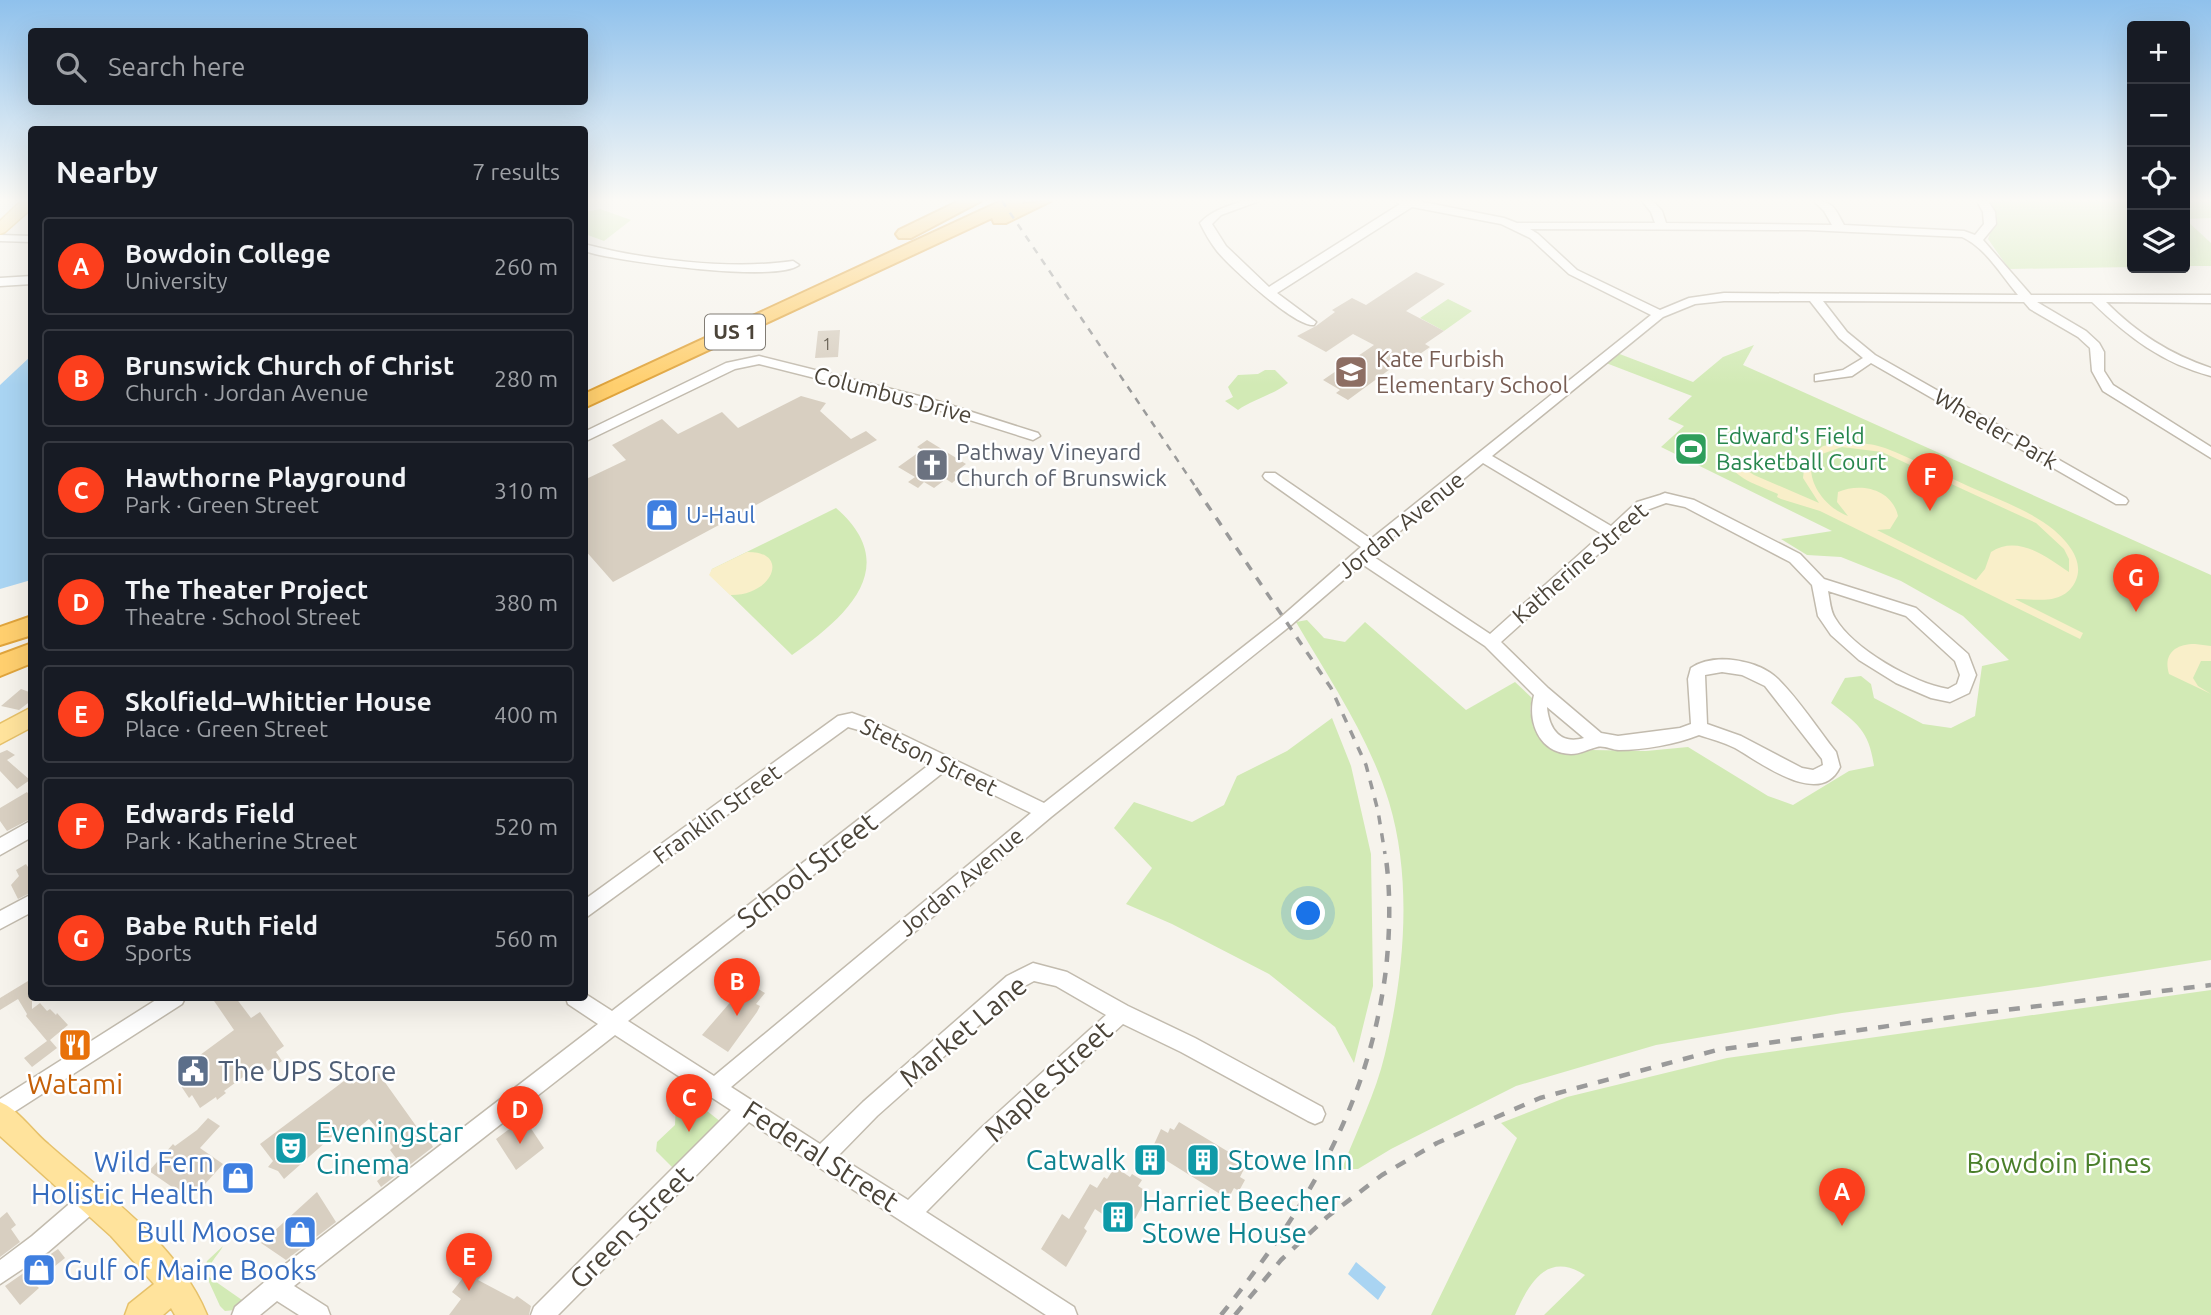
<!DOCTYPE html>
<meta charset="utf-8">
<style>
body{margin:0;font-family:Ubuntu,sans-serif;background:#242831;color:#f1f3f6}
.controls{position:absolute;right:21px;top:21px;display:grid;overflow:hidden;border-radius:7px;box-shadow:0 7px 28px #0002}
.controls button{width:63px;height:63px;display:grid;place-items:center;padding:0;border:0;border-bottom:2px solid #363941;background:#171b24;color:#f1f3f6;font:35px sans-serif}
.you{position:absolute;left:1309px;top:914px;width:24px;height:24px;margin:-18px;border:5px solid #fff;border-radius:50%;background:#1a73e8;box-shadow:0 0 0 10px #1a73e833}
.badge{display:grid;place-items:center;width:46px;height:46px;border-radius:50%;background:#fc3f1d;color:#fff;font-size:23px;font-weight:700}
.pin{position:absolute;translate:-50% -58px;filter:drop-shadow(0 2px 4px #0008)}
.pin::after{content:'';position:absolute;top:37px;width:24px;height:21px;background:inherit;clip-path:polygon(0 0,100% 0,50% 100%)}
.list{margin:0;padding:0;list-style:none}
h2{display:flex;justify-content:space-between;align-items:center;height:91px;margin:0;padding:0 28px;font-size:30px}
h2 small{font-size:23px;font-weight:400;color:#9ea1a6}
.list li{display:grid;grid-template-columns:46px 1fr auto;gap:21px;align-items:center;box-sizing:border-box;height:98px;margin:0 14px 14px;padding:0 14px;border:2px solid #363941;border-radius:7px}
.list b{display:block;font-size:26px;white-space:nowrap}
.list p{margin:0;font-size:23px;white-space:nowrap;color:#9ea1a6}
.list em{font-size:23px;font-style:normal;color:#9ea1a6}
.icon{flex:none;width:38px;height:38px;fill:none;stroke:currentColor;stroke-width:2;stroke-linecap:round;stroke-linejoin:round}
.map{position:relative;flex:none;width:2211px;height:1315px;overflow:hidden}
.search{position:absolute;background:#171b24;box-shadow:0 7px 28px #0002;left:28px;top:28px;width:560px;height:77px;display:flex;align-items:center;gap:18px;box-sizing:border-box;padding:0 24px;border-radius:7px;color:#9ea1a6;font-size:26px}
.panel{position:absolute;background:#171b24;box-shadow:0 7px 28px #0002;left:28px;top:126px;width:560px;height:875px;border-radius:7px}
.map>svg:first-child{display:block}
</style>
<div class="map">
<svg width="2211" height="1315" viewBox="0 0 2211 1315">
<rect width="100%" height="100%" fill="#f6f3ec"/>
<!-- green -->
<path fill="#d2eab5" d="M1986,201H2132V267L2009,269L1988,239L1994,222Z
M2185,201H2211V218L2185,219L2211,243V266H2185Z
M600,209L631,220L604,241L585,234V212Z
M1448,299L1472,311L1444,331L1420,318Z
M1754,345L1743,365L2211,575V960L2038,987L1842,1013L1656,1045L1516,1086L1391,1149L1358,1169H1342C1356,1132 1376,1093 1385,1054C1404,974 1413,882 1389,802C1369,737 1330,680 1296,622L1307,620L1324,638L1345,642L1365,622L1466,710L1515,682L1532,698L1530,710L1533,726L1550,747L1568,754L1592,750L1646,751L1688,747L1768,796L1793,805L1849,771L1874,766C1869,731 1858,724 1831,703L1845,678L1861,676L1871,684L1874,698L1923,724L1951,728L1975,716L1982,666L2009,660L1963,616L1901,581L1841,557L1807,555L1781,539L1832,531L1661,447L1684,426L1668,419L1692,396L1606,363L1617,353L1693,382L1723,357Z
M1265,370H1275L1288,383C1275,394 1254,399 1238,410L1225,401L1233,397L1228,387L1238,375L1258,374Z
M836,508C904,567 845,618 792,655L710,575L712,569Z
M1332,718L1351,766L1371,854L1373,986L1354,1063L1335,1027L1269,974L1172,924L1126,904L1152,868L1114,828L1134,802L1192,822L1224,805L1237,776L1287,751Z
M2211,990V1315H1544L1585,1275C1547,1251 1529,1283 1515,1315H1431L1517,1138L1501,1123L1567,1097L1727,1058Z
M683,1092L721,1122L675,1170L656,1151L657,1142L675,1125L676,1101Z
M223,1246C218,1256 207,1263 209,1277L242,1300L235,1310L225,1311L220,1306L204,1271L207,1261Z"/>
<!-- sand -->
<path fill="#f9efc9" fill-rule="evenodd" d="M1848,442C1861,443 1874,444 1885,448C1914,459 1941,474 1968,486C1996,499 2030,510 2054,530C2068,542 2084,561 2076,580C2065,606 2036,599 2015,599L2083,633L2080,639L1820,511L1781,499L1777,497L1778,494C1761,486 1730,478 1727,457L1754,475L1819,503L1803,478L1805,460L1823,446ZM1842,447L1882,452L2036,523L2064,549L2069,559V572C2047,557 2018,534 1991,552L1985,569L1976,580L1877,530L1890,529L1898,516C1892,489 1861,482 1838,492L1837,502L1848,516C1829,509 1811,489 1811,468L1819,455Z
M747,552C791,551 773,596 730,595L709,575L712,569Z
M2195,644L2211,646V661H2201L2193,678L2198,686L2211,694L2169,674C2163,654 2175,644 2195,644Z"/>
<!-- water -->
<path fill="#a9d4f2" d="M31,356V580L0,589V385Z
M1356,1262L1386,1287L1378,1300L1348,1274Z"/>
<!-- building -->
<path fill="#d8cfc1" d="M1416,272L1445,284L1406,311L1444,331L1425,344L1430,347L1417,356L1412,353L1348,400L1336,393L1340,390L1323,380L1374,345L1353,334L1326,352L1297,336L1316,326L1335,312L1332,310L1352,298L1366,305Z
M840,330L838,357L815,358L818,331Z
M801,396L826,403L820,411L851,439L866,431L877,440L613,582L584,549V480L626,460L612,445L662,419L678,434L722,412L738,428Z
M927,440L966,464L954,473L960,476L952,483L946,479L934,488L924,482L918,488L908,482L915,477L898,467L922,450L917,447Z
M21,689L32,693V700L19,710L1,706Z
M7,750L15,755L7,760L30,780L17,789L0,771V753Z
M27,792L32,799V818L7,831L0,821V808Z
M26,864L32,873V892L18,899L11,885L19,876L16,870Z
M28,981L32,987V1009L40,1003L47,1011L50,1009L56,1015L57,1013L68,1025L50,1040L57,1048L32,1067L24,1058L47,1041L26,1016L27,1014L18,999L0,1010V998Z
M752,985L765,993L756,1004L760,1006L757,1012L728,1052L702,1035L734,998L739,1001Z
M212,998H236L251,1018L260,1012L284,1046L276,1052L282,1061L268,1071L262,1063L224,1091L226,1093L217,1100L216,1097L200,1108L192,1095L189,1098L181,1086L185,1084L177,1072L234,1030Z
M374,1067L419,1130L422,1128L433,1147L381,1187L377,1181L399,1162L390,1150L393,1147L369,1119L358,1128L349,1129L345,1125L284,1179L278,1171L268,1167L273,1161L260,1144L348,1078L353,1084Z
M208,1118L220,1126L200,1148L223,1164L205,1184L203,1182L188,1198L149,1171L173,1144L175,1146L197,1130Z
M524,1118L544,1148L516,1170L496,1139Z
M1179,1122L1247,1163L1240,1177L1245,1180L1239,1191L1234,1188L1228,1199L1151,1151L1161,1129L1168,1133L1170,1128L1174,1130Z
M1115,1167L1130,1177L1132,1174L1142,1180L1138,1186L1149,1193L1135,1219L1130,1216L1123,1228L1095,1209L1084,1228L1087,1231L1066,1267L1041,1249L1062,1214L1069,1219L1090,1184L1097,1188L1104,1177L1107,1179Z
M317,1192L336,1222L286,1260L261,1243Z
M7,1212L16,1225L11,1229L20,1242L0,1257V1218Z
M58,1249L65,1258L34,1283L39,1288L20,1305L5,1286Z
M472,1266L483,1274L478,1280L514,1299L517,1296L531,1306L529,1315H449L461,1299L452,1292Z"/>
<g fill="none" stroke-linecap="round" stroke-linejoin="round">
<defs>
<path id="minor" d="M1242,201H1259L1221,215L1212,224L1226,246L1269,287L1400,204L1395,201H1418L1504,218L1517,223H1655L1651,212L1642,201H1653L1662,211L1666,223L1832,225L1824,211L1814,201C1834,201 1835,209 1844,225L1964,231L1975,235L1984,224L1983,212L1977,201H1988L1995,212L1996,224L1983,240L2031,295H2211V303L2106,302C2137,333 2169,354 2211,368V376C2162,363 2128,337 2092,302H2037L2086,331L2099,343L2104,352V371L2113,385L2211,447V458L2103,391L2092,371L2090,348L2078,337L2030,309L2024,302L1823,301L1847,332L1875,355L2126,498L2128,501L2126,504H2116L1871,363L1852,376L1815,381V375L1843,370L1863,358L1839,338L1810,301H1724L1695,304L1663,317L1492,456L1611,526L1637,502L1660,495L1665,493L1694,500L1800,554L1824,579L1916,608L1968,654L1976,675L1969,693L1950,702L1931,698L1896,683L1859,660L1831,635L1818,616L1812,585L1790,562L1685,507L1666,503L1647,510L1501,642L1548,688L1601,733L1618,736L1680,728L1691,724L1688,679L1691,668C1714,652 1759,660 1778,679C1800,701 1817,728 1836,752L1840,767C1820,809 1760,762 1735,748C1723,742 1711,739 1699,735C1676,744 1644,750 1619,750C1612,750 1604,745 1597,747C1588,749 1581,754 1571,754C1539,753 1527,722 1534,695L1485,646L1362,564L1290,626L1051,817L731,1087L820,1144L863,1102L1007,976L1033,963L1067,972L1128,1006L1195,1038L1322,1107L1325,1114L1322,1121L1315,1124L1308,1121L1181,1052L1123,1024L995,1142L926,1212L1074,1307L1077,1315H1046L749,1122L558,1315H531L534,1307L731,1110L615,1035L294,1286L327,1307L330,1315H299L277,1301L260,1315H232L235,1307L287,1263L598,1024L568,1004L566,998H584V993L612,1011L930,764L862,731L848,727L584,919V900L838,716L852,713L874,721L1044,803L1280,618L1361,547L1265,479L1263,476L1265,473H1275L1371,539L1651,315L1569,274L1530,238L1501,224L1412,207L1277,293L1316,322L1314,325C1296,328 1230,267 1217,251C1210,242 1205,233 1200,223C1212,210 1226,207 1242,201ZM1530,229L1807,230L1962,237C1986,248 2001,275 2018,295L1724,293L1689,298L1660,310L1577,270L1538,234ZM1483,463L1602,534L1490,634L1371,555ZM1828,591L1906,616L1955,661L1960,675L1957,684L1948,689C1913,683 1853,649 1835,618C1830,610 1830,600 1828,591ZM1722,672L1742,675L1765,686L1822,759L1823,765L1813,770L1802,768L1741,736L1707,724L1705,675ZM1547,707L1584,738C1560,745 1549,729 1547,707ZM945,771L1031,813L714,1076L628,1021ZM1034,981L1056,986L1106,1015L981,1128L908,1200L838,1156L877,1116L1021,988Z
M0,235L32,236V242L0,241Z
M584,244C644,260 732,270 793,261L799,265C775,283 628,262 595,254L584,251Z
M32,276V284L0,286V278Z
M759,356L931,399L1038,433L1040,436L1033,440L922,405L759,364L735,369L584,442V432L726,363Z
M32,820V837L0,855V838Z
M32,894V912L0,929V911Z
M159,998H185L182,1004L0,1121V1099Z
M90,1190L98,1193L101,1201L98,1209L48,1252L0,1284V1260L32,1236L82,1193Z"/>
<path id="major" d="M21,201H32V208L5,232L0,234V221Z
M32,707V727L0,744V724Z
M0,1102C19,1110 32,1131 48,1144C105,1195 177,1242 207,1315H175L171,1308L163,1315H125L129,1304L154,1284L111,1236L0,1136Z"/>
<path id="highway" d="M959,201H981L911,238H899L896,234L899,230Z
M1001,201H1023L1022,204L1051,201L1006,223H994L992,218L584,408V394Z
M32,616V635L0,645V627Z
M32,643V663L0,676V655Z"/>
</defs>
<!-- minor casing -->
<use href="#minor" stroke="#c2bbae" stroke-width="3"/>
<!-- major casing -->
<use href="#major" stroke="#e6c16a" stroke-width="3"/>
<!-- highway casing -->
<use href="#highway" stroke="#e0a43c" stroke-width="4"/>
<!-- minor -->
<use href="#minor" fill="#fff" fill-rule="evenodd"/>
<!-- major -->
<use href="#major" fill="#ffe39c" fill-rule="evenodd"/>
<!-- highway -->
<use href="#highway" fill="#ffcf6e" fill-rule="evenodd"/>
<!-- rail-far2 -->
<path stroke="#9a9a9a" stroke-width="2.5" stroke-dasharray="7 7" stroke-linecap="butt" d="M1002,201L1197,489"/>
<!-- rail-far1 -->
<path stroke="#9a9a9a" stroke-width="3.5" stroke-dasharray="9 9" stroke-linecap="butt" d="M1196,488L1331,688L1366,765L1378,811L1385,854"/>
<!-- rail -->
<path stroke="#9a9a9a" stroke-width="4.5" stroke-dasharray="11 11" stroke-linecap="butt" d="M1221,1315C1306,1209 1369,1106 1386,969C1390,931 1391,890 1385,852
M1235,1315L1281,1260L1327,1217L1382,1175L1437,1143L1540,1098L1717,1050L1981,1013L2211,985"/>
</g>
<!-- sky -->
<linearGradient id="sky" x2="0" y2="1"><stop stop-color="#8fc1ec"/><stop offset="0.52" stop-color="#fbfaf6"/><stop offset="1" stop-color="#fbfaf6" stop-opacity="0"/></linearGradient>
<rect width="2211" height="385" fill="url(#sky)"/>
<!-- icons -->
<defs>
<symbol id="school-square" viewBox="-11 -11 22 22"><rect x="-9" y="-9" width="18" height="18" rx="4" fill="#8d6e63" stroke="#fff"/><path d="M0-5L7-2L0 1L-7-2ZM-4 1L0 2.5L4 1V4Q0 6-4 4Z" fill="#fff"/></symbol>
<symbol id="stadium-square" viewBox="-11 -11 22 22"><rect x="-9" y="-9" width="18" height="18" rx="4" fill="#2e9e5b" stroke="#fff"/><path d="M0-5a6.5 5 0 1 0 0 10a6.5 5 0 1 0 0-10ZM-3.5-1.8h7v3.6h-7Z" fill="#fff"/></symbol>
<symbol id="church-square" viewBox="-11 -11 22 22"><rect x="-9" y="-9" width="18" height="18" rx="4" fill="#6b7280" stroke="#fff"/><path d="M-1.2-6h2.4v3.5h3.3v2.4h-3.3V6h-2.4V-.1h-3.3v-2.4h3.3Z" fill="#fff"/></symbol>
<symbol id="shop-square" viewBox="-11 -11 22 22"><rect x="-9" y="-9" width="18" height="18" rx="4" fill="#3f7fe0" stroke="#fff"/><path d="M-5-2.5h2.3a2.7 3.5 0 0 1 5.4 0H5L5.5 6h-11ZM-1.5-2.5h3a1.5 2.3 0 0 0-3 0Z" fill="#fff"/></symbol>
<symbol id="restaurant-square" viewBox="-11 -11 22 22"><rect x="-9" y="-9" width="18" height="18" rx="4" fill="#e8710a" stroke="#fff"/><path d="M-5-6h1v4h1v-4h1v4h1v-4h1v5L-1.5 .5V6h-2V.5L-5-1ZM5-6V6H3V1.5H1.5Q1.5-4 5-6Z" fill="#fff"/></symbol>
<symbol id="civic-square" viewBox="-11 -11 22 22"><rect x="-9" y="-9" width="18" height="18" rx="4" fill="#5c6f8a" stroke="#fff"/><path d="M-.6-6.5H3V-4.5H.6V-3L4-1V1h2V6H-6V1h2V-1L-.6-3ZM-1.2 2.5V6h2.4V2.5Z" fill="#fff"/></symbol>
<symbol id="theatre-square" viewBox="-11 -11 22 22"><rect x="-9" y="-9" width="18" height="18" rx="4" fill="#0f9aa8" stroke="#fff"/><path d="M-5-5.5Q0-4 5-5.5V0Q5 5 0 6Q-5 5-5 0ZM-3.3-2.5H-1v1.5H-3.3ZM1-2.5H3.3v1.5H1ZM-2.8 1Q0 5.5 2.8 1Z" fill="#fff"/></symbol>
<symbol id="building-square" viewBox="-11 -11 22 22"><rect x="-9" y="-9" width="18" height="18" rx="4" fill="#0f9aa8" stroke="#fff"/><path d="M-4-6H4V6H1V3H-1V6H-4ZM-2.5-4.3h1.7v1.8h-1.7ZM.8-4.3h1.7v1.8H.8ZM-2.5-1h1.7V.8h-1.7ZM.8-1h1.7V.8H.8Z" fill="#fff"/></symbol>
</defs>
<g fill-rule="evenodd">
<use href="#school-square" x="1332" y="353" width="38" height="38"/>
<use href="#stadium-square" x="1672" y="430" width="38" height="38"/>
<use href="#church-square" x="913" y="446" width="38" height="38"/>
<use href="#shop-square" x="643" y="496" width="38" height="38"/>
<use href="#restaurant-square" x="56" y="1026" width="38" height="38"/>
<use href="#civic-square" x="174" y="1052" width="38" height="38"/>
<use href="#theatre-square" x="272" y="1129" width="38" height="38"/>
<use href="#building-square" x="1131" y="1141" width="38" height="38"/>
<use href="#building-square" x="1184" y="1141" width="38" height="38"/>
<use href="#shop-square" x="219" y="1159" width="38" height="38"/>
<use href="#building-square" x="1099" y="1198" width="38" height="38"/>
<use href="#shop-square" x="281" y="1213" width="38" height="38"/>
<use href="#shop-square" x="20" y="1251" width="38" height="38"/>
</g>
<g text-anchor="middle" stroke-width="5" stroke-linejoin="round" paint-order="stroke">
<!-- far-number labels -->
<g font-size="16" fill="#6e675b">
<text x="827" y="350">1</text>
</g>
<!-- shield labels -->
<rect fill="#fff" stroke="#817c74" stroke-width="2" x="705" y="314.5" width="60" height="35" rx="5"/>
<g font-size="21" font-weight="bold" fill="#4b4439">
<text x="735" y="339">US 1</text>
</g>
<!-- education labels -->
<g font-size="23" fill="#785e54" stroke="#fff" text-anchor="start">
<text x="1376" y="367">Kate Furbish<tspan x="1376" dy="26">Elementary School</tspan></text>
</g>
<!-- street labels -->
<g font-size="23" fill="#4b4439" stroke="#fff">
<text transform="translate(893 395) rotate(15)" y="8">Columbus Drive</text>
<text transform="translate(1996 429) rotate(30)" y="8">Wheeler Park</text>
<text transform="translate(1401 525) rotate(-39)" y="8">Jordan Avenue</text>
<text transform="translate(1580 563) rotate(-41)" y="8">Katherine Street</text>
<text transform="translate(929 757) rotate(26)" y="8">Stetson Street</text>
<text transform="translate(717 814) rotate(-36)" y="8">Franklin Street</text>
<text transform="translate(961 882) rotate(-40)" y="8">Jordan Avenue</text>
</g>
<!-- leisure labels -->
<g font-size="23" fill="#27864d" stroke="#fff" text-anchor="start">
<text x="1716" y="444">Edward's Field<tspan x="1716" dy="26">Basketball Court</tspan></text>
</g>
<!-- worship labels -->
<g font-size="23" fill="#5b616d" stroke="#fff" text-anchor="start">
<text x="956" y="460">Pathway Vineyard<tspan x="956" dy="26">Church of Brunswick</tspan></text>
</g>
<!-- shop labels -->
<g font-size="23" fill="#366cbe" stroke="#fff" text-anchor="start">
<text x="686" y="523">U-Haul</text>
</g>
<!-- near-street labels -->
<g font-size="28" fill="#4b4439" stroke="#fff">
<text transform="translate(807 870) rotate(-38)" y="10">School Street</text>
<text transform="translate(963 1031) rotate(-40)" y="10">Market Lane</text>
<text transform="translate(1048 1081) rotate(-43)" y="10">Maple Street</text>
<text transform="translate(821 1156) rotate(33)" y="10">Federal Street</text>
<text transform="translate(631 1227) rotate(-45)" y="10">Green Street</text>
</g>
<!-- near-service labels -->
<g font-size="28" fill="#4e5e75" stroke="#fff" text-anchor="start">
<text x="218" y="1081">The UPS Store</text>
</g>
<!-- near-food labels -->
<g font-size="28" fill="#c56008" stroke="#fff">
<text x="75" y="1094">Watami</text>
</g>
<!-- near-culture labels -->
<g font-size="28" fill="#0d838f" stroke="#fff" text-anchor="start">
<text x="316" y="1142">Eveningstar<tspan x="316" dy="32">Cinema</tspan></text>
<text x="1126" y="1170" text-anchor="end">Catwalk</text>
<text x="1228" y="1170">Stowe Inn</text>
<text x="1142" y="1211">Harriet Beecher<tspan x="1142" dy="32">Stowe House</tspan></text>
</g>
<!-- near-shop labels -->
<g font-size="28" fill="#366cbe" stroke="#fff" text-anchor="end">
<text x="214" y="1172">Wild Fern<tspan x="214" dy="32">Holistic Health</tspan></text>
<text x="276" y="1242">Bull Moose</text>
<text x="64" y="1280" text-anchor="start">Gulf of Maine Books</text>
</g>
<!-- near-park labels -->
<g font-size="28" fill="#4a7f2a" stroke="#fff">
<text x="2059" y="1173">Bowdoin Pines</text>
</g>
</g>
</svg>
<div class="controls">
<button>+</button>
<button>−</button>
<button><svg class="icon" aria-label="locate" viewBox="0 0 24 24"><circle cx="12" cy="12" r="6"/><path d="M12 2v4M12 18v4M2 12h4M18 12h4"/></svg></button>
<button><svg class="icon" aria-label="layers" viewBox="0 0 24 24"><path d="M12 4l9 5-9 5-9-5zM3 14l9 5 9-5"/></svg></button>
</div>
<div class="you"></div>
<div class="pin badge" style="left:1842px;top:1226px">A</div>
<div class="pin badge" style="left:737px;top:1016px">B</div>
<div class="pin badge" style="left:689px;top:1132px">C</div>
<div class="pin badge" style="left:520px;top:1144px">D</div>
<div class="pin badge" style="left:469px;top:1291px">E</div>
<div class="pin badge" style="left:1930px;top:511px">F</div>
<div class="pin badge" style="left:2136px;top:612px">G</div>
<div class="search"><svg class="icon" aria-label="search" viewBox="0 0 24 24"><circle cx="10" cy="10" r="6"/><path d="M15 15l6 6"/></svg>Search here</div>
<section class="panel">
<h2>Nearby<small>7 results</small></h2>
<ul class="list">
<li><span class="badge">A</span><div><b>Bowdoin College</b><p>University</p></div><em>260 m</em></li>
<li><span class="badge">B</span><div><b>Brunswick Church of Christ</b><p>Church · Jordan Avenue</p></div><em>280 m</em></li>
<li><span class="badge">C</span><div><b>Hawthorne Playground</b><p>Park · Green Street</p></div><em>310 m</em></li>
<li><span class="badge">D</span><div><b>The Theater Project</b><p>Theatre · School Street</p></div><em>380 m</em></li>
<li><span class="badge">E</span><div><b>Skolfield–Whittier House</b><p>Place · Green Street</p></div><em>400 m</em></li>
<li><span class="badge">F</span><div><b>Edwards Field</b><p>Park · Katherine Street</p></div><em>520 m</em></li>
<li><span class="badge">G</span><div><b>Babe Ruth Field</b><p>Sports</p></div><em>560 m</em></li>
</ul>
</section>
</div>
